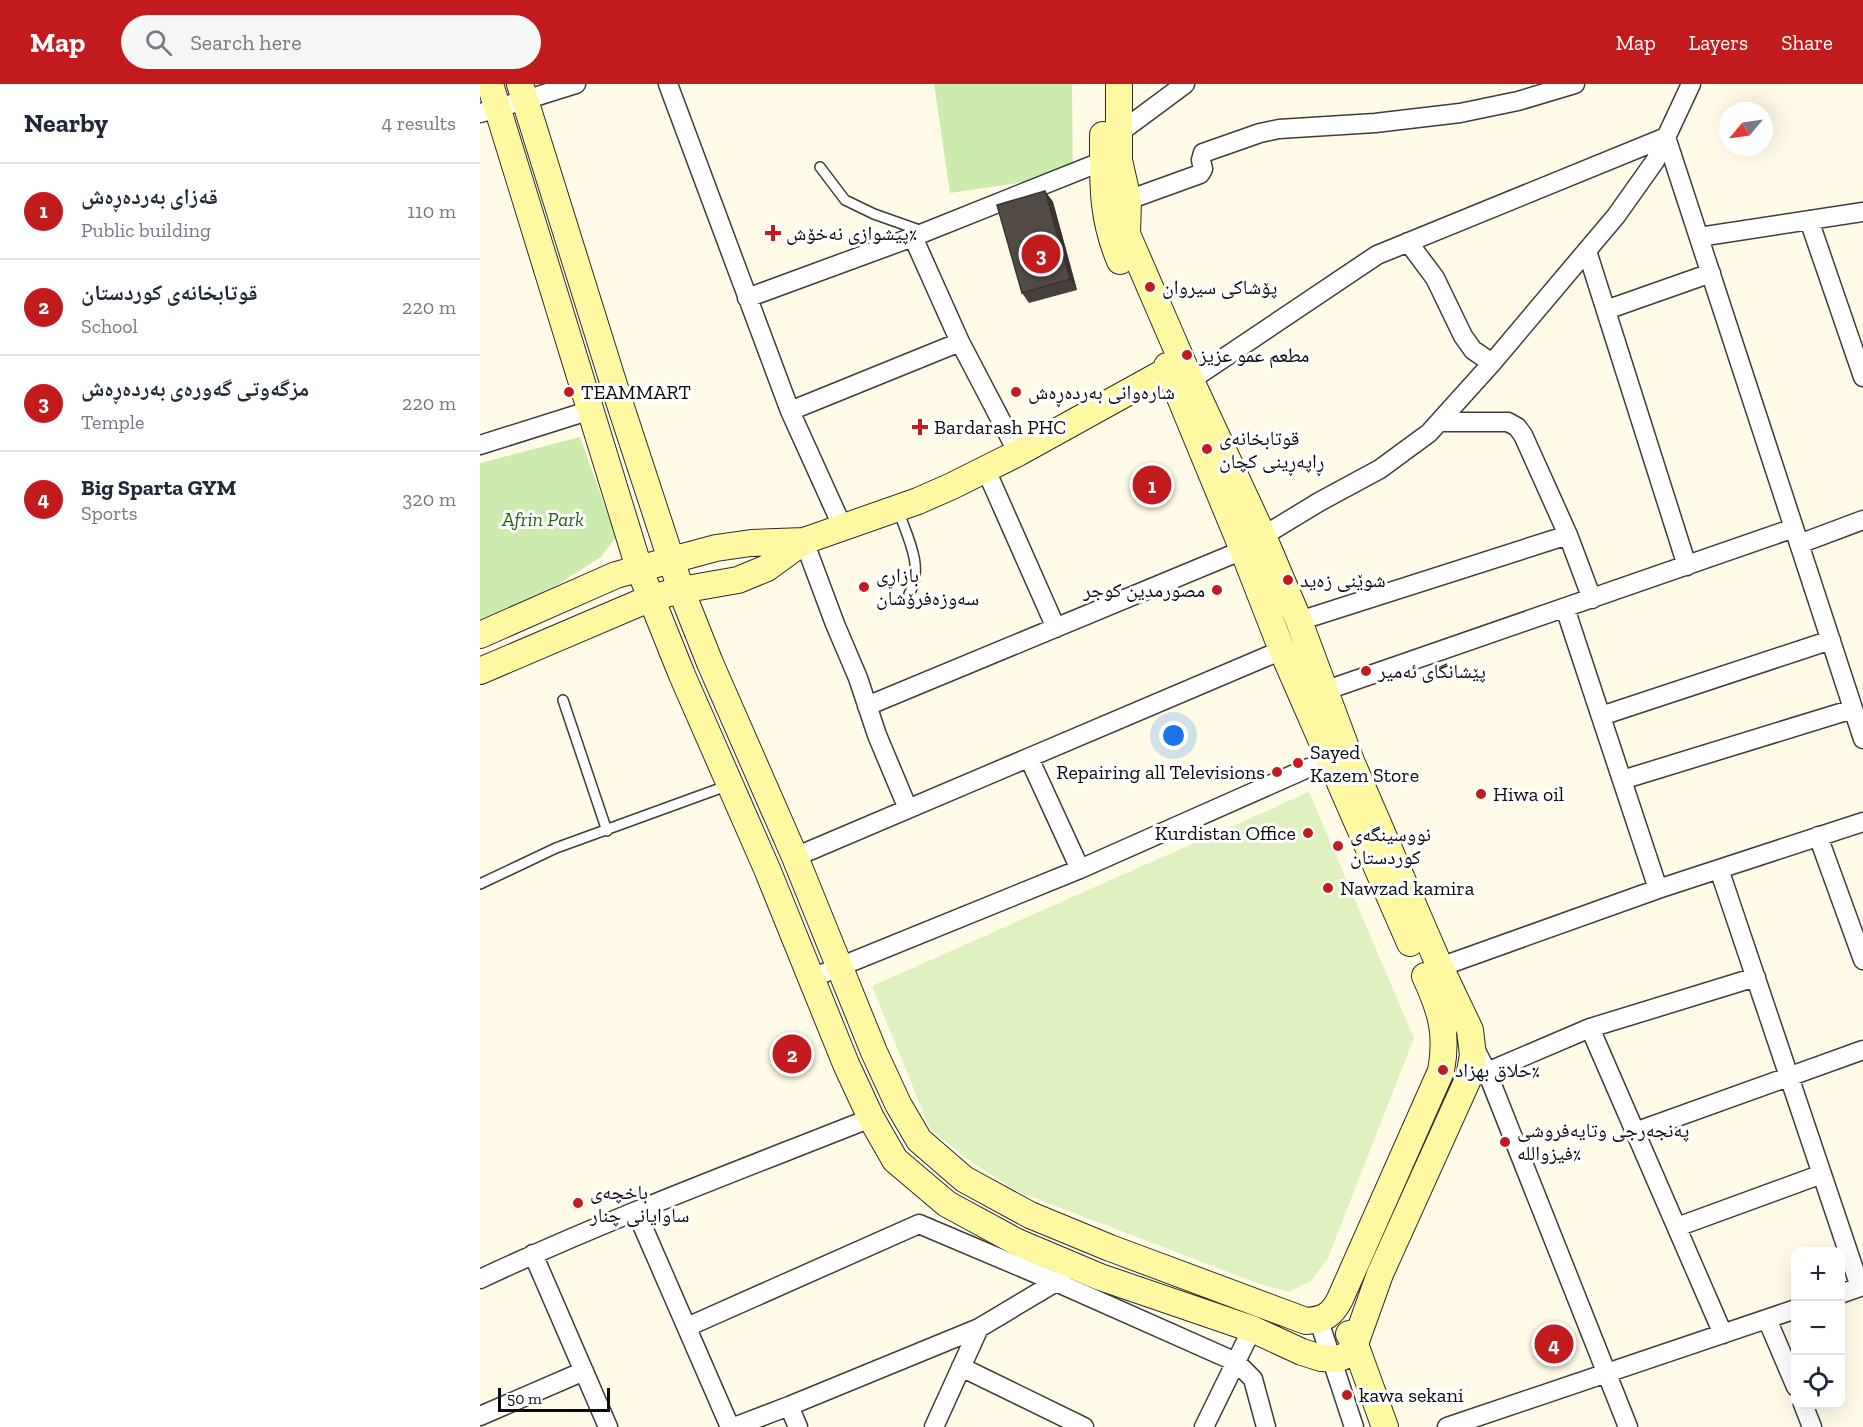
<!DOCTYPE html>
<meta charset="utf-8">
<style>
body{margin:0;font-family:"Zilla Slab","Noto Naskh Arabic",serif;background:#f6f6f7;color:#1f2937}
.controls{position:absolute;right:18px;bottom:18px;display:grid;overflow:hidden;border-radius:12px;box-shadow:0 6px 24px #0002}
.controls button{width:54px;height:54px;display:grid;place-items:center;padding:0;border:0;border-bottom:2px solid #e0e1e3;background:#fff;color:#1f2937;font:30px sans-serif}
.compass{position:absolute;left:1239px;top:18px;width:54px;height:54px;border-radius:50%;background:#fff;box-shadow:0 6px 24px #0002;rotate:241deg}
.scale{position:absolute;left:18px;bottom:15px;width:112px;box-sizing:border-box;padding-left:6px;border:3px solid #0a0a0a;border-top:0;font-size:16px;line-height:21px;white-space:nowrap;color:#0a0a0a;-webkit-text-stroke:4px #fff;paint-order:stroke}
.you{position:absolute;left:694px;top:652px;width:21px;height:21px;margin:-15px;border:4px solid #fff;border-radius:50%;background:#1a73e8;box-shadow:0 0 0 9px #1a73e833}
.badge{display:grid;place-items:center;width:39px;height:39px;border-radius:50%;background:#c11b1d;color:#fff;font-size:20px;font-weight:700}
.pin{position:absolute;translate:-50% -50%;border:3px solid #fff;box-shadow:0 2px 6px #0006}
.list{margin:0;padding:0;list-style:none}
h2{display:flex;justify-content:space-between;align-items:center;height:78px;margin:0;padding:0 24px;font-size:26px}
h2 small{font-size:20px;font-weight:400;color:#747a83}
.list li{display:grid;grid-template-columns:39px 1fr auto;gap:18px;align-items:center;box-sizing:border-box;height:96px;padding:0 24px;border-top:2px solid #e0e1e3}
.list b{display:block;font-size:22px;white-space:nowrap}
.list p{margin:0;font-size:20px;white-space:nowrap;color:#747a83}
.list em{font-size:20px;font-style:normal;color:#747a83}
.icon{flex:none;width:33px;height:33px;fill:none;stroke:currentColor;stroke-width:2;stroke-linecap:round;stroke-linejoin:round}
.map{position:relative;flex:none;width:1383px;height:1343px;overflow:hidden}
header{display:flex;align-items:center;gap:36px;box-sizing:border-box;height:84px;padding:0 30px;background:#c11b1d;color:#fff}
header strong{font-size:28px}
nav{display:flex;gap:33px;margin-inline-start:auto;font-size:21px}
.search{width:420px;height:54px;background:#f6f6f7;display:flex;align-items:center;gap:15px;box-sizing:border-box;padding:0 21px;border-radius:33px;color:#747a83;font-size:22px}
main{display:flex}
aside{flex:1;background:#fff}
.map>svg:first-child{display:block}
</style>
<header>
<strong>Map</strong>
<div class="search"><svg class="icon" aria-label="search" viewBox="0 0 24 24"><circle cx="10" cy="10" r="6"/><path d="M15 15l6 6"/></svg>Search here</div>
<nav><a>Map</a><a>Layers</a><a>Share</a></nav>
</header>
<main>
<aside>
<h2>Nearby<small>4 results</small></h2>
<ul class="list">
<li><span class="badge">1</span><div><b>قەزای بەردەڕەش</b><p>Public building</p></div><em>110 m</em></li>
<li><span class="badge">2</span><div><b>قوتابخانەی کوردستان</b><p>School</p></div><em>220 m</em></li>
<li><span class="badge">3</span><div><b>مزگەوتی گەورەی بەردەڕەش</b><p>Temple</p></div><em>220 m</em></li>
<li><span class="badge">4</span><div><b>Big Sparta GYM</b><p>Sports</p></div><em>320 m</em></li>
</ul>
</aside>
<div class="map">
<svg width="1383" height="1343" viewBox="0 0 1383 1343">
<rect width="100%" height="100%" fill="#fffbe7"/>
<!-- green -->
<path fill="#ccebaf" d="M454,0H592L593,91L470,109Z
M100,353L136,453L121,473L75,502L0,536V379Z"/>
<!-- pitch -->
<path fill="#dff1c1" d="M829,708L934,954L848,1174L831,1197L809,1208L777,1199L539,1108L491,1078L450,1045L392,902Z"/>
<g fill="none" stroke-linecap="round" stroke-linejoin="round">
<defs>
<path id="lane" d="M340,83L365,116L394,130L442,147
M418,426C427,452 445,484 429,510
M83,616L127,747
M0,800L76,764L249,701"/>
<path id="street" d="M188,0L310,327L363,444
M0,29L45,16L96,0
M639,49L705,0
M648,116L720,90L723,85L721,76L723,69L780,49L799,45L895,39L980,29L1038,17L1095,0
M1329,136L1383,293
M433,153L480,258L538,369
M1219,153L1383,128
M928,158L955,194L983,252L993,266L1012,279
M1107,167L1207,482
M267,214L433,153L623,77
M1126,226L1231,189
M711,296L897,171L1186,53L1383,655
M310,327L480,258
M959,338H1028L1037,343L1043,351L1088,451L1112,515
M0,361L111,326
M506,386L576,544
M324,457L355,540L378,594L397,651L428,725
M1319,460L1383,436
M1085,524L1178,805
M819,537L1088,451
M844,607L1314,444
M387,622L763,466L783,452L839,418L900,385L949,349L1012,279L1136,132L1175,77L1211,0
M1121,632L1351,556
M549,674L600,785
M1142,696L1373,625
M1338,752L1383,876
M315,773L802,566
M1239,785L1380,1203
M960,883L1178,805L1383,738
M332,894L600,785L828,684L851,680
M1110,944L1243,1250
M993,961L1007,988L1148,1343
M1007,988L1110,944L1276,893
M1155,1048L1383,966
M156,1127L250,1343
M1197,1143L1342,1090
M53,1170L128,1343
M0,1195C128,1135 260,1086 391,1034
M1360,1210L1383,1202
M1287,1235L1316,1303
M839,1237L874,1343
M207,1243L439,1140L576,1198L756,1278L773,1295L786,1343
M481,1283L604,1343
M1323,1320L1332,1343
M309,1322L318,1343
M0,1332L104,1287
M254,1343L309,1322L499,1244
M454,1343L499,1244L581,1195
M724,1343L772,1245
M967,1343L1316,1225"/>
<path id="secondary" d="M10,0L159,484L202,591L287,785L366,980L391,1034L415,1076L467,1120L537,1158L620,1193L772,1245L822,1268L841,1274L857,1275L867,1271L875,1260L900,1190L989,993L993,971L990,946L960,883L871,677L819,537L783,452L705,284L647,150L648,116L639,76V0
M40,0L139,317L201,506L230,579L315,773L394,968L418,1020L439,1056L484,1095L550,1131L630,1164L826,1237C844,1236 852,1231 860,1215L961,987C968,949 961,927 945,892
M623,51C623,98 621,132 640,177
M687,282L763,466L802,566L930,859
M0,551L136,491L236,464L271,459L324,457L438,417L472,402L538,369L688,286
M0,587L171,514L201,506L258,496L287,484L324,457
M869,1250L875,1260L905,1343"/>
</defs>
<!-- lane casing -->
<use href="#lane" stroke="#3d3d3d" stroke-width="12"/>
<!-- street casing -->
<use href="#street" stroke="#3d3d3d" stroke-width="21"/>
<!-- secondary casing -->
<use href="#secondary" stroke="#2c2c2c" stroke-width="28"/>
<!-- lane -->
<use href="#lane" stroke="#fff" stroke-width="9"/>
<!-- street -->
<use href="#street" stroke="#fff" stroke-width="18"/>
<!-- secondary -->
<use href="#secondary" stroke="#fff8a2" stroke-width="26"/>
</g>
<!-- wall -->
<path fill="#47403c" d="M565,107L573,118L597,206L549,219L542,209Z"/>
<!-- shaded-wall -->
<path fill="#3a3431" d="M565,107L573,118L597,206L590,195Z"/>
<!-- building -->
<path fill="#534b46" stroke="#3a3431" stroke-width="1.5" d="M565,107L590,195L542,209L517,121Z"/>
<!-- markers -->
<g fill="#c11b1d" stroke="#fff" stroke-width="2">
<path d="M290 140h6v6h6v6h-6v6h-6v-6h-6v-6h6z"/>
<circle cx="670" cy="203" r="6"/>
<circle cx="707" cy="271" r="6"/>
<circle cx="89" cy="308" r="6"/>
<circle cx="536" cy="308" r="6"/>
<path d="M437 334h6v6h6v6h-6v6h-6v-6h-6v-6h6z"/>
<circle cx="727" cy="365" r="6"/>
<circle cx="808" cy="496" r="6"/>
<circle cx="384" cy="503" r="6"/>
<circle cx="737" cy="506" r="6"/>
<circle cx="886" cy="587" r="6"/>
<circle cx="818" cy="679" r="6"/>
<circle cx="797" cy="688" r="6"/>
<circle cx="1001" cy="710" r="6"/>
<circle cx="828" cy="749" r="6"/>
<circle cx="858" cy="762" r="6"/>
<circle cx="848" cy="804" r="6"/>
<circle cx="963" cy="986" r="6"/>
<circle cx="1025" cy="1058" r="6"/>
<circle cx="98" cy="1119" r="6"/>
<circle cx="867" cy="1311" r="6"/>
</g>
<g text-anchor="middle" stroke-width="6" stroke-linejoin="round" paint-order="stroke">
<!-- poi labels -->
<g font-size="20" fill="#0a0a0a" stroke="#fff" text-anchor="start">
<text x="306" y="156">پیشوازی نەخۆش٪</text>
<text x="682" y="210">پۆشاکی سیروان</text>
<text x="719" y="278">مطعم عمو عزيز</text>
<text x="101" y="315">TEAMMART</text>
<text x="548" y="315">شارەوانی بەردەڕەش</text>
<text x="454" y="350">Bardarash PHC</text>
<text x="739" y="361">قوتابخانەی<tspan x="739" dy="23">ڕاپەڕینی کچان</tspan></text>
<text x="396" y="498">بازاڕی<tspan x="396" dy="23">سەوزەفرۆشان</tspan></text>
<text x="820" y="503">شوێنی زەید</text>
<text x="725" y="513" text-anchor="end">مصورمدین كوجر</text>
<text x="898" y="594">پێشانگای ئەمیر</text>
<text x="830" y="675">Sayed<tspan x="830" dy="23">Kazem Store</tspan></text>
<text x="785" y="695" text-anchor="end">Repairing all Televisions</text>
<text x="1013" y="717">Hiwa oil</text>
<text x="816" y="756" text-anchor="end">Kurdistan Office</text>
<text x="870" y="757">نووسینگەی<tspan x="870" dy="23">کوردستان</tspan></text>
<text x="860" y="811">Nawzad kamira</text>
<text x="975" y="993">حلاق بهزاد٪</text>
<text x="1037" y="1053">پەنجەرجی وتایەفروشی<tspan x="1037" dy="23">فیزواللە٪</tspan></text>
<text x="110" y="1115">باخچەی<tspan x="110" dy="23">ساوایانی چنار</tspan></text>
<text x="879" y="1318">kawa sekani</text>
</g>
<!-- park labels -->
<g font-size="20" font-style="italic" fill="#256418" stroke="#fff">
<text x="63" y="442">Afrin Park</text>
</g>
</g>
</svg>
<div class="controls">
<button>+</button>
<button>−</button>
<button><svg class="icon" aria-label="locate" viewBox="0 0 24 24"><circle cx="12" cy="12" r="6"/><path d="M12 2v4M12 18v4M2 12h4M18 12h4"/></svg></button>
</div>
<svg class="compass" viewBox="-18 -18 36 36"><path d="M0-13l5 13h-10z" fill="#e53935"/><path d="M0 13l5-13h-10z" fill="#747a83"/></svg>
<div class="scale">50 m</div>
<div class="you"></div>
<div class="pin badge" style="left:672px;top:401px">1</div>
<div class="pin badge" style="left:312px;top:970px">2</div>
<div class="pin badge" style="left:561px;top:170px">3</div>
<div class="pin badge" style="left:1074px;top:1260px">4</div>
</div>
</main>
